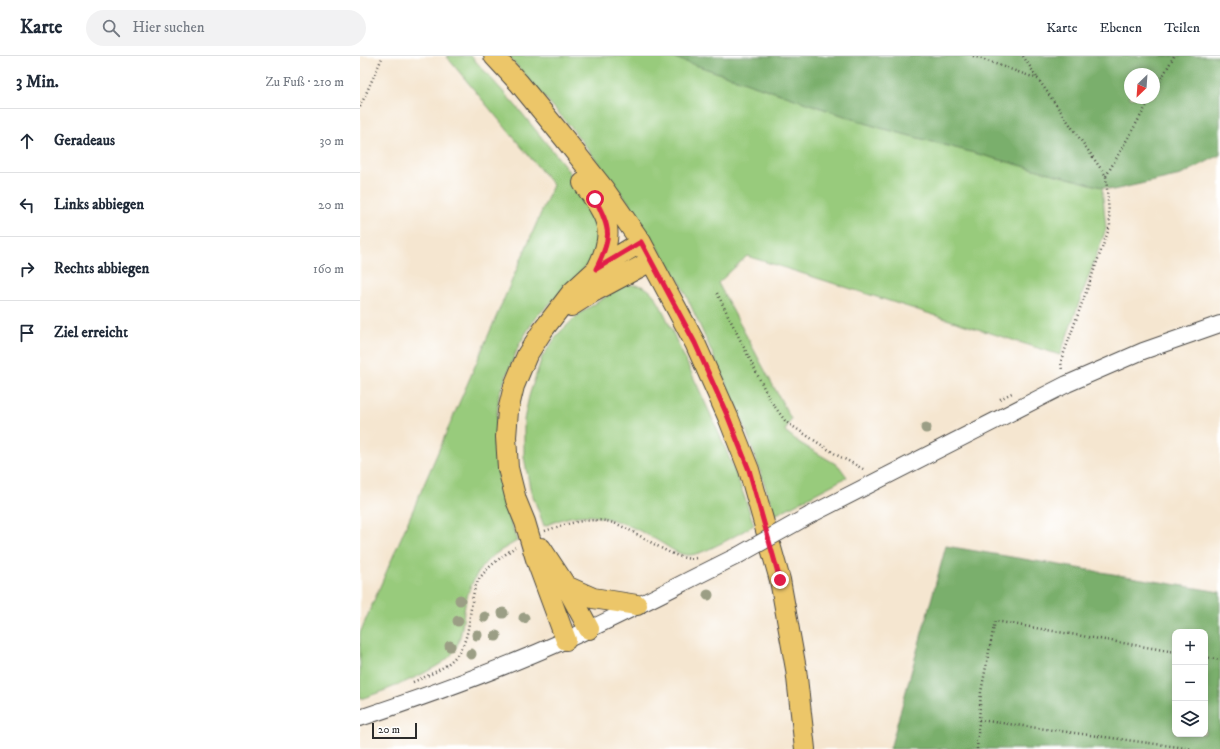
<!DOCTYPE html>
<html lang="de">
<meta charset="utf-8">
<style>
body{margin:0;font-family:"IM FELL DW Pica",serif;background:#f2f2f3;color:#1f2937}
.controls{position:absolute;right:12px;bottom:12px;display:grid;overflow:hidden;border-radius:8px;box-shadow:0 2px 6px #0003}
.controls button{width:36px;height:36px;display:grid;place-items:center;padding:0;border:0;border-bottom:1px solid #e0e1e3;background:#fff;color:#1f2937;font:20px sans-serif}
.compass{position:absolute;left:764px;top:12px;width:36px;height:36px;border-radius:50%;background:#fff;box-shadow:0 2px 6px #0003;rotate:205deg}
.scale{position:absolute;left:12px;bottom:10px;width:45px;box-sizing:border-box;padding-left:4px;border:2px solid #2b2b2b;border-top:0;font-size:11px;line-height:14px;white-space:nowrap;color:#2b2b2b;-webkit-text-stroke:3px #fff;paint-order:stroke}
.stop{position:absolute;width:12px;height:12px;margin:-9px;border:3px solid #e11d48;border-radius:50%;background:#fff}
.stop.end{background:#e11d48;border-color:#fff;box-shadow:0 1px 4px #0008}
.list{margin:0;padding:0;list-style:none}
h2{display:flex;justify-content:space-between;align-items:center;height:52px;margin:0;padding:0 16px;font-size:17px}
h2 small{font-size:13px;font-weight:400;color:#747a83}
.list li{display:grid;grid-template-columns:26px 1fr auto;gap:12px;align-items:center;box-sizing:border-box;height:64px;padding:0 16px;border-top:1px solid #e0e1e3}
.list b{display:block;font-size:15px;white-space:nowrap}
.list em{font-size:13px;font-style:normal;color:#747a83}
.icon{flex:none;width:22px;height:22px;fill:none;stroke:currentColor;stroke-width:2;stroke-linecap:round;stroke-linejoin:round}
.map{position:relative;flex:none;width:860px;height:693px;overflow:hidden}
header{display:flex;align-items:center;gap:24px;box-sizing:border-box;height:56px;padding:0 20px;background:#fff;border-bottom:1px solid #e0e1e3}
header strong{font-size:19px}
nav{display:flex;gap:22px;margin-inline-start:auto;font-size:14px}
.search{width:280px;height:36px;background:#f2f2f3;display:flex;align-items:center;gap:10px;box-sizing:border-box;padding:0 14px;border-radius:22px;color:#747a83;font-size:15px}
main{display:flex}
aside{flex:1;background:#fff}
.map>svg:first-child{display:block}
</style>
<header>
<strong>Karte</strong>
<div class="search"><svg class="icon" aria-label="search" viewBox="0 0 24 24"><circle cx="10" cy="10" r="6"/><path d="M15 15l6 6"/></svg>Hier suchen</div>
<nav><a>Karte</a><a>Ebenen</a><a>Teilen</a></nav>
</header>
<main>
<aside>
<h2>3 Min.<small>Zu Fuß · 210 m</small></h2>
<ul class="list">
<li><svg class="icon" aria-label="ahead" viewBox="0 0 24 24"><path d="M12 20V5M6 11l6-6 6 6"/></svg><div><b>Geradeaus</b></div><em>30 m</em></li>
<li><svg class="icon" aria-label="left" viewBox="0 0 24 24"><path d="M17 20v-9H6M10 6l-5 5 5 5"/></svg><div><b>Links abbiegen</b></div><em>20 m</em></li>
<li><svg class="icon" aria-label="right" viewBox="0 0 24 24"><path d="M7 20v-9h11M14 6l5 5-5 5"/></svg><div><b>Rechts abbiegen</b></div><em>160 m</em></li>
<li><svg class="icon" aria-label="arrive" viewBox="0 0 24 24"><path d="M6 21V4h12l-3 4 3 4H6"/></svg><div><b>Ziel erreicht</b></div></li>
</ul>
</aside>
<div class="map">
<svg width="860" height="693" viewBox="0 0 860 693">
<rect width="100%" height="100%" fill="#fff"/>
<filter id="ink" filterUnits="userSpaceOnUse"><feTurbulence type="fractalNoise" baseFrequency=".025" numOctaves="2"/><feDisplacementMap in="SourceGraphic" scale="8" xChannelSelector="R" yChannelSelector="G"/><feConvolveMatrix kernelMatrix="1 2 1 2 8 2 1 2 1" color-interpolation-filters="sRGB"/></filter>
<filter id="wash" filterUnits="userSpaceOnUse"><feTurbulence type="fractalNoise" baseFrequency=".012" numOctaves="4" result="noise"/><feDisplacementMap in="SourceGraphic" scale="16" xChannelSelector="R" yChannelSelector="G"/><feGaussianBlur stdDeviation="0.9" result="paint"/><feColorMatrix in="noise" values="0 0 0 0 0 0 0 0 0 0 0 0 0 0 0 0 0 1.4 0 .05"/><feComposite in="paint" operator="in"/></filter>
<g filter="url(#wash)">
<rect width="100%" height="100%" fill="#f5e6d0"/>
<!-- green -->
<path fill="#98cb7c" stroke="#627b54" d="M86,0H111L156,50L205,110L237,159L238,188L230,206L204,234L175,262L159,289L139,338L134,390L141,436L157,485C147,491 135,497 127,505C116,516 108,534 105,549C102,566 103,583 92,598C80,614 20,637 0,643V577L193,129Z
M148,0H309L517,71L742,131L746,173L700,299L387,200L358,227L431,363L425,375L440,387L479,410L487,421L415,459L383,365L321,228L268,146L210,70Z
M264,229C275,229 282,228 290,235C299,242 312,275 317,286C345,346 374,406 394,469C380,477 345,498 330,499C319,500 309,491 300,486C273,470 242,455 210,461C201,463 192,467 184,470L170,432L164,401V364L169,340L182,301L199,277L219,258Z"/>
<!-- forest -->
<path fill="#7aaf6c" stroke="#526d4c" fill-rule="evenodd" d="M309,0H860V99L821,119L753,134L517,71ZM770,18H794V42H770Z
M586,490L860,536V693H530ZM815,576H845V678H815Z"/>
</g>
<g filter="url(#ink)">
<g fill="none" stroke-linecap="round" stroke-linejoin="round">
<defs>
<path id="minor" d="M450,459L707,328L783,295L860,268
M0,662C70,639 139,614 206,584C264,558 320,528 377,500"/>
<path id="major" d="M134,0L159,27L204,82L244,133L281,186L335,287L368,361L389,414L420,524L436,613L445,693
M223,127C247,161 257,174 237,213
M211,250L233,236L291,205
M181,492L206,530L229,573
M206,530L233,542L277,549
M206,584L176,503L165,466L156,444L148,412L146,381L148,355L154,330L167,299L183,274L212,236L237,213L281,186"/>
</defs>
<!-- minor casing -->
<use href="#minor" stroke="#494744" stroke-width="18"/>
<!-- major casing -->
<use href="#major" stroke="#494744" stroke-width="22"/>
<!-- path -->
<path stroke="#494744" stroke-width="2.5" stroke-dasharray="1 3" stroke-linecap="butt" d="M613,0L678,23L746,120L750,170L701,305L702,315
M663,0L678,23
M794,36L814,0
M0,51L22,2
M746,120L791,42
M357,237L410,344L426,366L477,399L505,414
M640,343L654,336
M185,475C205,468 225,462 246,465C272,469 314,508 336,502
M845,601L860,604
M53,626C76,616 98,608 106,581C111,564 110,546 116,529C122,514 142,501 155,491
M619,664L833,693
M617,693L621,636L635,565L815,596"/>
<!-- minor -->
<use href="#minor" stroke="#fff" stroke-width="16"/>
<!-- major -->
<use href="#major" stroke="#ecc669" stroke-width="20"/>
<defs>
<path id="minor-bridge" d="M377,500L450,459"/>
</defs>
<!-- minor-bridge casing -->
<use href="#minor-bridge" stroke="#494744" stroke-width="18" stroke-linecap="butt"/>
<!-- minor-bridge -->
<use href="#minor-bridge" stroke="#fff" stroke-width="16"/>
</g>
<!-- trees -->
<g fill="#9b9e85">
<circle cx="566" cy="372" r="5.5"/>
<circle cx="348" cy="539" r="5.5"/>
<circle cx="100" cy="544" r="5.5"/>
<circle cx="143" cy="557" r="5.5"/>
<circle cx="125" cy="561" r="5.5"/>
<circle cx="164" cy="562" r="5.5"/>
<circle cx="98" cy="565" r="5.5"/>
<circle cx="117" cy="579" r="5.5"/>
<circle cx="136" cy="580" r="5.5"/>
<circle cx="90" cy="590" r="5.5"/>
<circle cx="111" cy="598" r="5.5"/>
</g>
</g>
<g fill="none" stroke-linecap="round" stroke-linejoin="round" filter="url(#ink)">
<!-- route -->
<path stroke="#e11d48" stroke-width="5" d="M235,143C251,173 252,182 236,213L281,186L335,287L368,361L389,414L420,524"/>
</g>
</svg>
<div class="controls">
<button>+</button>
<button>−</button>
<button><svg class="icon" aria-label="layers" viewBox="0 0 24 24"><path d="M12 4l9 5-9 5-9-5zM3 14l9 5 9-5"/></svg></button>
</div>
<svg class="compass" viewBox="-18 -18 36 36"><path d="M0-13l5 13h-10z" fill="#e53935"/><path d="M0 13l5-13h-10z" fill="#747a83"/></svg>
<div class="scale">20 m</div>
<div class="stop" style="left:235px;top:143px"></div>
<div class="stop end" style="left:420px;top:524px"></div>
</div>
</main>
